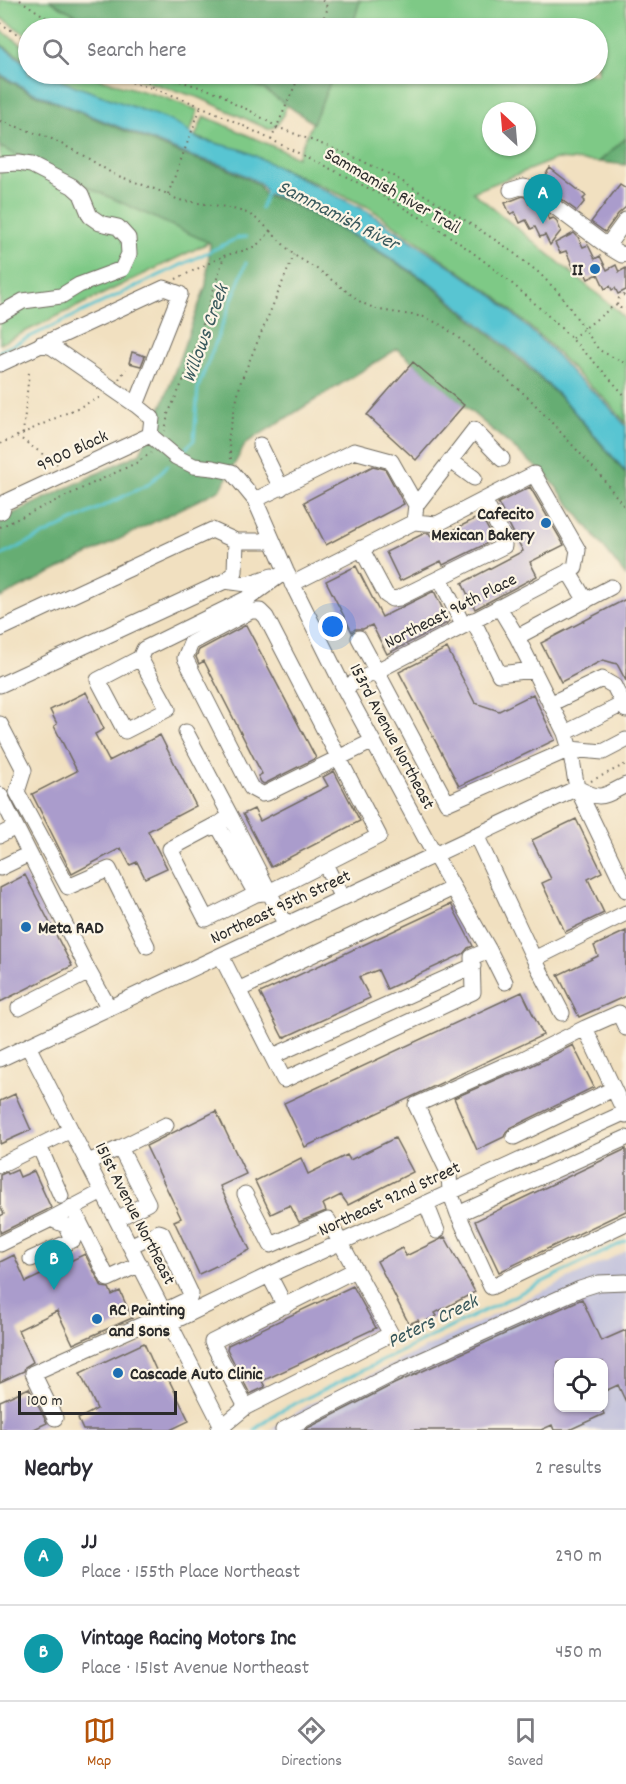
<!DOCTYPE html>
<meta charset="utf-8">
<style>
body{margin:0;font-family:Dekko,sans-serif;background:#f7f7f7;color:#2b2b33}
.controls{position:absolute;right:18px;bottom:18px;display:grid;overflow:hidden;border-radius:12px;box-shadow:0 2px 4px #0004}
.controls button{width:54px;height:54px;display:grid;place-items:center;padding:0;border:0;border-bottom:2px solid #e1e1e2;background:#fff;color:#2b2b33;font:30px sans-serif}
.compass{position:absolute;left:482px;top:102px;width:54px;height:54px;border-radius:50%;background:#fff;box-shadow:0 2px 4px #0004;rotate:334deg}
.scale{position:absolute;left:18px;bottom:15px;width:159px;box-sizing:border-box;padding-left:6px;border:3px solid #2b2b2b;border-top:0;font-size:16px;line-height:21px;white-space:nowrap;color:#2b2b2b;-webkit-text-stroke:4px #fcf5e5;paint-order:stroke}
.you{position:absolute;left:333px;top:627px;width:21px;height:21px;margin:-15px;border:4px solid #fff;border-radius:50%;background:#1a73e8;box-shadow:0 0 0 9px #1a73e833}
.badge{display:grid;place-items:center;width:39px;height:39px;border-radius:50%;background:#b45309;color:#fff;font-size:20px;font-weight:700}
.pin{position:absolute;translate:-50% -50px;filter:drop-shadow(0 2px 3px #0008)}
.pin::after{content:'';position:absolute;top:32px;width:21px;height:18px;background:inherit;clip-path:polygon(0 0,100% 0,50% 100%)}
.list{margin:0;padding:0;list-style:none}
h2{display:flex;justify-content:space-between;align-items:center;height:78px;margin:0;padding:0 24px;font-size:26px}
h2 small{font-size:20px;font-weight:400;color:#7c7c81}
.list li{display:grid;grid-template-columns:39px 1fr auto;gap:18px;align-items:center;box-sizing:border-box;height:96px;padding:0 24px;border-top:2px solid #e1e1e2}
.list b{display:block;font-size:22px;white-space:nowrap}
.list p{margin:0;font-size:20px;white-space:nowrap;color:#7c7c81}
.list em{font-size:20px;font-style:normal;color:#7c7c81}
.icon{flex:none;width:33px;height:33px;fill:none;stroke:currentColor;stroke-width:2;stroke-linecap:round;stroke-linejoin:round}
.map{position:relative;flex:none;width:626px;height:1430px;overflow:hidden}
.search{position:absolute;background:#fff;box-shadow:0 2px 4px #0004;left:18px;right:18px;top:18px;height:66px;display:flex;align-items:center;gap:15px;box-sizing:border-box;padding:0 21px;border-radius:33px;color:#7c7c81;font-size:22px}
.sheet{height:270px;background:#fff}
nav{display:flex;justify-content:space-around;align-items:center;box-sizing:border-box;height:84px;border-top:2px solid #e1e1e2;background:#fff;font-size:16px;color:#7c7c81}
nav a{display:grid;justify-items:center;gap:3px}
nav .on{color:#b45309}
.map>svg:first-child{display:block}
</style>
<div class="map">
<svg width="626" height="1430" viewBox="0 0 626 1430">
<rect width="100%" height="100%" fill="#fcf5e5"/>
<filter id="ink" filterUnits="userSpaceOnUse"><feTurbulence type="fractalNoise" baseFrequency=".0167" numOctaves="2"/><feDisplacementMap in="SourceGraphic" scale="12" xChannelSelector="R" yChannelSelector="G"/><feConvolveMatrix kernelMatrix="1 2 1 2 8 2 1 2 1" color-interpolation-filters="sRGB"/></filter>
<filter id="wash" filterUnits="userSpaceOnUse"><feTurbulence type="fractalNoise" baseFrequency=".008" numOctaves="4" result="noise"/><feDisplacementMap in="SourceGraphic" scale="24" xChannelSelector="R" yChannelSelector="G"/><feGaussianBlur stdDeviation="1.35" result="paint"/><feColorMatrix in="noise" values="0 0 0 0 0 0 0 0 0 0 0 0 0 0 0 0 0 1.4 0 .05"/><feComposite in="paint" operator="in"/></filter>
<g filter="url(#wash)">
<rect width="100%" height="100%" fill="#f1e0c0"/>
<!-- industrial -->
<path fill="#c2c2dc" fill-rule="evenodd" d="M626,1251V1430H270L310,1404ZM558,1362H604V1408H558Z"/>
<!-- green -->
<path fill="#7ec986" stroke="#547a58" stroke-width="1.5" fill-rule="evenodd" d="M0,0H49L100,28H28V36L0,17Z
M360,0H626V138L599,162L556,159L473,192L618,311L626,321V423L606,400L577,374L551,346L494,295L368,207L246,152L195,137L204,116L297,157L334,74H598V28H352ZM491,111H527V147H491Z
M0,30L28,48V62L0,44Z
M47,74H83L166,98L198,110L190,133L176,124L54,78Z
M122,74H213L262,88L287,105C282,116 280,127 268,129L200,98Z
M0,147L210,242L0,344Z"/>
<!-- forest -->
<path fill="#66ad73" stroke="#486c4f" stroke-width="1.5" d="M49,0H360L352,28H100Z
M213,74H334L313,123L262,88Z
M0,76L27,91L189,157L226,168L258,184L265,196L285,200L358,239L427,282L522,362L567,404L626,474V576L549,478L397,349L246,443L221,489L0,598V520L140,453L165,398L206,285L210,243L0,147Z
M626,138V165L599,162Z"/>
<!-- water -->
<path fill="#59c5d2" stroke="#42787e" stroke-width="1.5" d="M0,45L28,65V74H42L164,118L181,126L198,139L243,150L367,211L447,264L493,296L551,349L575,376L604,401L626,426V472L568,404L524,361L428,281L358,238L287,199L267,194L260,183L226,166L191,156L28,90L0,74Z"/>
<g fill="none" stroke-linecap="round" stroke-linejoin="round">
<!-- stream -->
<path stroke="#59c5d2" stroke-width="3" d="M261,208L267,193
M0,351L238,238L246,237
M186,448L194,440L198,388L246,263
M0,556L149,484L168,465
M254,1430L278,1412L626,1241"/>
</g>
<g id="blocks">
<!-- building -->
<path fill="#aa9ccc" d="M550,168L586,196L583,199L585,201L577,211L539,183Z
M620,184L626,188V207L618,214L605,232L591,222Z
M523,196L526,198L529,204L533,202L536,205L539,212L543,210L546,212L549,220L553,218L556,220L561,231L550,245L545,235L540,237L535,227L531,229L526,220L520,223L515,212L510,214L505,203Z
M574,233L578,237L583,247L588,245L595,259L600,256L607,270L616,265L619,272L626,268V290L618,294L615,288L612,290L610,286L605,289L598,274L588,279L581,265L574,269L566,251L560,253L555,243Z
M132,352L145,356L141,366L129,363Z
M413,362L464,405L416,460L367,415Z
M373,466L385,469L404,504L326,545L304,502Z
M530,487L564,545L530,562L537,576L475,609L462,583L523,551L498,503Z
M481,516L494,540L443,565L441,561L400,581L386,552L425,533H429L433,540Z
M356,566L382,617L434,591L449,622L387,654L372,625L363,629H355L352,632L326,581Z
M626,599V681L617,664L603,660L561,682L541,643Z
M246,625L316,758L264,784L261,782L258,776L262,774L204,661L199,664L196,657L199,650Z
M447,648L475,703L499,711L533,694L555,740L459,786L399,672Z
M86,692L104,729L95,734L109,761L160,735L196,806L148,831L167,868L145,878L137,862L130,865L121,848L72,874L32,794L77,771L54,726L57,724L50,710Z
M334,771L360,821L271,867L243,814L254,809L260,821L328,786L323,777Z
M576,819L602,872L588,879L604,913L565,932L542,883L551,879L532,840Z
M25,875L72,966L0,1002V888Z
M451,904L473,946L468,948L463,954L387,989L378,970L359,977L370,998L283,1038L260,993Z
M626,931V996L579,1017L558,975L598,956L594,946Z
M522,992L543,1035L305,1147L284,1103Z
M573,1045L594,1087L510,1128L506,1132L504,1137L477,1150L454,1098L506,1075L523,1070Z
M15,1094L31,1130L0,1144V1101Z
M216,1111L246,1174L220,1186L250,1250L199,1274L174,1221L181,1218L146,1146Z
M395,1138L413,1172L348,1205L341,1195L323,1204L326,1211L299,1222L290,1205L271,1214L255,1181L301,1158L308,1174L347,1155L350,1160Z
M626,1149V1211L499,1272L475,1221Z
M17,1170L20,1177L34,1171L51,1208L0,1233V1216L4,1214L0,1206V1175L7,1172L8,1174Z
M445,1237L475,1292L435,1313L437,1316L420,1324L418,1320L409,1324L377,1261L402,1248L406,1256Z
M85,1254L102,1287L109,1288L112,1295L120,1291L132,1318L73,1344L57,1311L18,1330L33,1362L25,1367L24,1371L0,1382V1262L14,1255L26,1282Z
M353,1286L376,1328L262,1381L265,1387L250,1394L227,1349L228,1345Z
M582,1299L601,1341L626,1330V1402L618,1385L603,1392V1362H558V1407H601L604,1414L569,1430H554L552,1425L541,1430H304L394,1384Z
M144,1343L160,1379L167,1376L189,1421L170,1430H83L78,1419L97,1409L80,1373Z
M29,1388L47,1423L32,1430H0V1401Z"/>
</g>
</g>
<g filter="url(#ink)">
<use href="#blocks" fill-opacity="0" stroke="#706a5f" stroke-width="1.5"/>
<g fill="none" stroke-linecap="round" stroke-linejoin="round">
<defs>
<path id="minor" d="M0,164L18,163L31,165L72,186L81,194L90,216L100,223L118,227L128,238L129,254L122,269L79,285L61,296L23,301L0,314
M511,190L524,186L531,189L607,246
M626,220L607,246L622,255L626,254
M41,344L52,347L136,405
M0,364L164,288L180,294L136,405L152,418L150,435L4,503L2,511L0,512
M150,435L176,457L194,466L213,468L232,472L255,500L286,571L344,688L434,854L489,950L472,957L473,992L284,1080L221,956
M260,445L281,488
M451,461L474,478
M255,500L354,451L391,461L416,505L414,522
M416,505L474,430L502,459
M236,541H273
M361,548L386,595L392,599L399,598L504,546V538L484,500
M568,571L586,601
M440,578L463,625
M292,584L414,522L437,524L534,474L578,550L575,568L344,688
M499,607L517,637L611,587
M473,620L499,674L533,670
M0,629L212,530L236,541L235,572L225,581
M517,637L565,733L570,749L603,752L626,740
M359,638L447,803L570,749L577,788L626,890
M140,658L168,709L125,731L98,680L140,658L144,649L250,597L286,571
M0,685L225,581L247,584L272,576
M550,704L602,679L614,686L626,710
M0,724L24,770L17,792L68,887L109,869L147,946
M186,732L231,817L223,821
M565,733L623,704
M577,788C603,801 601,797 626,785
M0,795L89,972L109,1008
M231,817L286,925
M0,835L16,827
M476,835L534,959
M325,864L342,898
M0,868L29,854
M256,894L206,919L170,849L217,824L256,894L269,892L379,836L266,617L260,611H251L191,643L185,658L251,788L262,794L267,793L373,741
M489,950L505,982
M238,990L453,888
M19,1008L89,972
M562,1013L534,959L626,913
M626,1028L619,1013L585,1028L626,1115
M28,1046L224,1430
M273,1056L473,966
M0,1059L577,788
M514,1137L613,1089
M626,1138L458,1214L491,1287L626,1223
M39,1146L61,1196
M120,1148L166,1125
M88,1162L120,1148L148,1203L117,1219
M0,1165L71,1130
M426,1203L437,1231
M72,1207L108,1279L140,1264
M458,1214L450,1192L449,1174L416,1105L503,1066L519,1061L585,1028
M0,1244L51,1219
M130,1246L159,1232L162,1233L191,1294L189,1299L164,1311
M31,1259L73,1240L65,1225L51,1219L102,1192
M269,1275L285,1306
M170,1323L269,1275L626,1112
M246,1407L212,1342L355,1270
M55,1418L33,1373L166,1314
M218,1430L246,1407L391,1334L328,1220L271,1245L245,1194
M283,1430L398,1371L580,1289L599,1283L626,1282"/>
</defs>
<!-- minor casing -->
<use href="#minor" stroke="#706a5f" stroke-width="17"/>
<!-- path -->
<path stroke="#706a5f" stroke-width="2" stroke-dasharray="1.5 4.5" stroke-linecap="butt" d="M20,0L50,20L67,28
M0,23L28,41
M319,28L328,8L322,0
M103,74C130,82 158,89 185,100C222,114 257,133 292,150C348,177 404,205 455,240C519,284 575,339 626,397
M139,74L154,88
M157,74L222,94L236,105L249,110L277,127L350,155L393,176L443,206L506,247L538,272L560,294L599,350L626,364
M0,121L50,138L86,157L113,174L168,194L178,200L226,207L247,213L260,221L270,231C256,251 246,249 224,256L199,337L183,381L168,414L165,431
M271,140L300,74
M168,194L201,107
M270,231L294,255L320,271L362,303L379,310L425,317L443,326L461,340L529,398L600,475L626,509
M176,279L224,256
M617,305L619,298L626,294
M572,338L611,308L617,305L620,308H626
M119,379L126,369
M23,434L29,372
M17,436L57,464
M0,444L103,396
M231,459L228,438L241,381L294,255
M0,527L136,463L151,453
M591,781L626,764"/>
<!-- minor -->
<use href="#minor" stroke="#fff" stroke-width="15"/>
</g>
</g>
<!-- markers -->
<g fill="#1f6fb2" stroke="#fcf5e5" stroke-width="2">
<circle cx="595" cy="269" r="6"/>
<circle cx="546" cy="523" r="6"/>
<circle cx="26" cy="927" r="6"/>
<circle cx="97" cy="1319" r="6"/>
<circle cx="118" cy="1373" r="6"/>
</g>
<g text-anchor="middle" stroke-width="4.5" stroke-linejoin="round" paint-order="stroke">
<!-- street labels -->
<g font-size="18" fill="#2b2b2b" stroke="#fcf5e5">
<text transform="translate(393 190) rotate(30)" y="6">Sammamish River Trail</text>
<text transform="translate(72 450) rotate(-25)" y="6">9900 Block</text>
<text transform="translate(450 610) rotate(-27)" y="6">Northeast 96th Place</text>
<text transform="translate(393 736) rotate(62)" y="6">153rd Avenue Northeast</text>
<text transform="translate(280 906) rotate(-25)" y="6">Northeast 95th Street</text>
<text transform="translate(389 1198) rotate(-25)" y="6">Northeast 92nd Street</text>
<text transform="translate(136 1213) rotate(63)" y="6">151st Avenue Northeast</text>
</g>
<!-- poi labels -->
<g font-size="18" font-weight="bold" fill="#2b2b2b" stroke="#fcf5e5" text-anchor="start">
<text x="583" y="275" text-anchor="end">II</text>
<text x="534" y="519" text-anchor="end">Cafecito<tspan x="534" dy="21">Mexican Bakery</tspan></text>
<text x="38" y="933">Meta RAD</text>
<text x="109" y="1315">RC Painting<tspan x="109" dy="21">and Sons</tspan></text>
<text x="130" y="1379">Cascade Auto Clinic</text>
</g>
<!-- water labels -->
<g font-size="20" font-style="italic" fill="#39595d" stroke="#fcf5e5">
<text transform="translate(339 214) rotate(27)" y="7">Sammamish River</text>
<text transform="translate(204 333) rotate(-70)" y="7">Willows Creek</text>
<text transform="translate(432 1320) rotate(-26)" y="7">Peters Creek</text>
</g>
</g>
</svg>
<div class="controls">
<button><svg class="icon" aria-label="locate" viewBox="0 0 24 24"><circle cx="12" cy="12" r="6"/><path d="M12 2v4M12 18v4M2 12h4M18 12h4"/></svg></button>
</div>
<svg class="compass" viewBox="-18 -18 36 36"><path d="M0-13l5 13h-10z" fill="#e53935"/><path d="M0 13l5-13h-10z" fill="#7c7c81"/></svg>
<div class="scale">100 m</div>
<div class="you"></div>
<div class="pin badge" style="left:543px;top:224px;background:#0f9aa8">A</div>
<div class="pin badge" style="left:54px;top:1290px;background:#0f9aa8">B</div>
<div class="search"><svg class="icon" aria-label="search" viewBox="0 0 24 24"><circle cx="10" cy="10" r="6"/><path d="M15 15l6 6"/></svg>Search here</div>
</div>
<section class="sheet">
<h2>Nearby<small>2 results</small></h2>
<ul class="list">
<li><span class="badge" style="background:#0f9aa8">A</span><div><b>JJ</b><p>Place · 155th Place Northeast</p></div><em>290 m</em></li>
<li><span class="badge" style="background:#0f9aa8">B</span><div><b>Vintage Racing Motors Inc</b><p>Place · 151st Avenue Northeast</p></div><em>450 m</em></li>
</ul>
</section>
<nav>
<a class="on"><svg class="icon" aria-label="map" viewBox="0 0 24 24"><path d="M3 6l6-2 6 2 6-2v14l-6 2-6-2-6 2zM9 4v14M15 6v14"/></svg>Map</a>
<a><svg class="icon" aria-label="directions" viewBox="0 0 24 24"><path d="M12 3l9 9-9 9-9-9zM9 14v-3h6M13 9l2 2-2 2"/></svg>Directions</a>
<a><svg class="icon" aria-label="saved" viewBox="0 0 24 24"><path d="M7 4h10v16l-5-4-5 4z"/></svg>Saved</a>
</nav>
